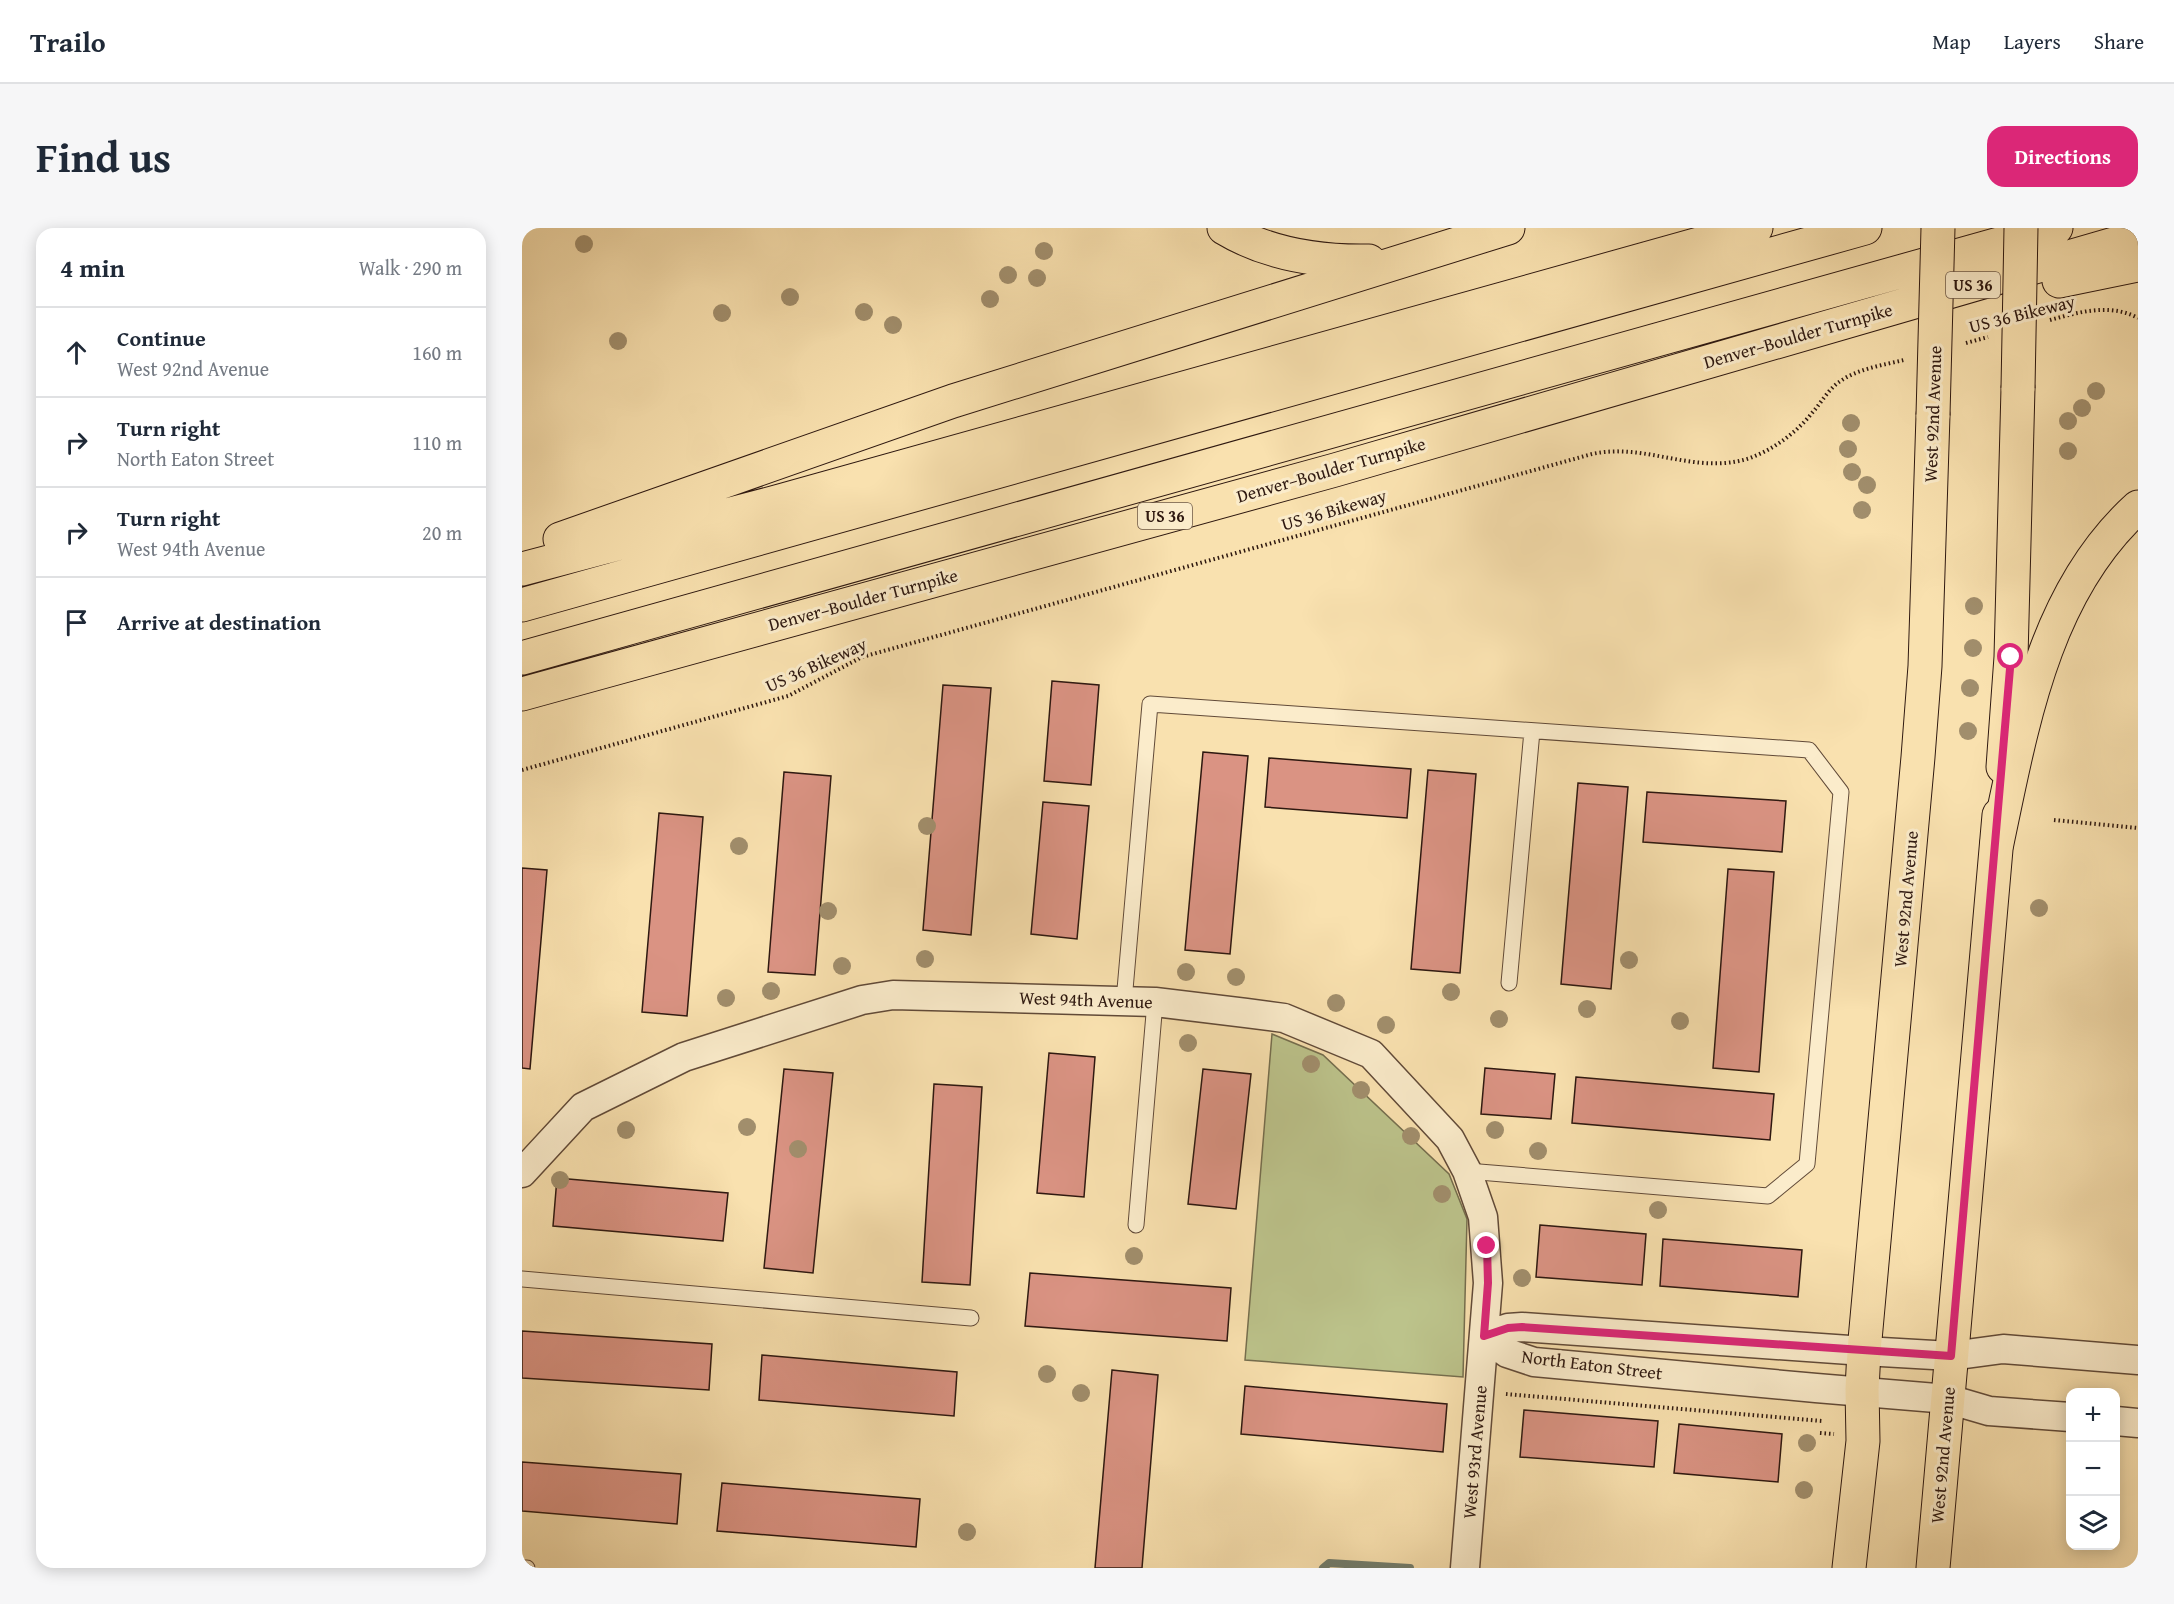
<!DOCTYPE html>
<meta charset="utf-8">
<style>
body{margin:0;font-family:"Gentium Book Plus",serif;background:#f6f6f7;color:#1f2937}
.controls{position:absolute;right:18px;bottom:18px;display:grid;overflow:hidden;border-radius:12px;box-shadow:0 3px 15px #0003}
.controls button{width:54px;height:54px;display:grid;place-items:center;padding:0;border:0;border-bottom:2px solid #e0e1e3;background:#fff;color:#1f2937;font:30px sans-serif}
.stop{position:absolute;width:18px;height:18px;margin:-14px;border:4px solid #db2777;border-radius:50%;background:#fff}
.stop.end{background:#db2777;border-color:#fff;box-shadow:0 2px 6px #0008}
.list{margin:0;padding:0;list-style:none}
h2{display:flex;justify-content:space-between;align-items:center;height:78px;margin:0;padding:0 24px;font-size:26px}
h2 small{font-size:20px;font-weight:400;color:#747a83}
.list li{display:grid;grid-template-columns:39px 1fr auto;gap:18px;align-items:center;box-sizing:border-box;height:90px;padding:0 24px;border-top:2px solid #e0e1e3}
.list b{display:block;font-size:22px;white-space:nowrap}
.list p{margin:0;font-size:20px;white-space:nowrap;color:#747a83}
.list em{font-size:20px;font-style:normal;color:#747a83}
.icon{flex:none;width:33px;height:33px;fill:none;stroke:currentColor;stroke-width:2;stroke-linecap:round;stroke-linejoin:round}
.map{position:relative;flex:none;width:1616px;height:1340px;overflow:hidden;border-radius:18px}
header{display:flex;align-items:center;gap:36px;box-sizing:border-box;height:84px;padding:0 30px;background:#fff;border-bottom:2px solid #e0e1e3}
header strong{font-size:28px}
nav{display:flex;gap:33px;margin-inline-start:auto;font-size:21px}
.intro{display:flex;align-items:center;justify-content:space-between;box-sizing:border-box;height:144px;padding:0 36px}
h1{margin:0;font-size:42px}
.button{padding:15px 27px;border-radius:18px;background:#db2777;color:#fff;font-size:21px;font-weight:700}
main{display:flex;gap:36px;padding:0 36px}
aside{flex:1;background:#fff;border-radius:18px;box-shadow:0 3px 15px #0003}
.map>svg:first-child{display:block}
</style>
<header>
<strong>Trailo</strong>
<nav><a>Map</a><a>Layers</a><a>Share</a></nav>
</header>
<div class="intro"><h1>Find us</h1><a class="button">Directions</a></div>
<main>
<aside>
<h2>4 min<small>Walk · 290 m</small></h2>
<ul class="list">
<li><svg class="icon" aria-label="ahead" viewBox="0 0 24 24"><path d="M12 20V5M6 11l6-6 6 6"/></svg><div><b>Continue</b><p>West 92nd Avenue</p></div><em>160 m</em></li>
<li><svg class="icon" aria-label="right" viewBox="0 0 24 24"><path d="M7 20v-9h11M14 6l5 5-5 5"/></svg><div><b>Turn right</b><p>North Eaton Street</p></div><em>110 m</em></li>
<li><svg class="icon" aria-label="right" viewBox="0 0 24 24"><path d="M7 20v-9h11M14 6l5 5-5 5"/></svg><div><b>Turn right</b><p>West 94th Avenue</p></div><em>20 m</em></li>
<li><svg class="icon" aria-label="arrive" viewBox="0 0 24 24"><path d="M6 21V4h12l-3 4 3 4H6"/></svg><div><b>Arrive at destination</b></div></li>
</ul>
</aside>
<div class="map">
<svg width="1616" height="1340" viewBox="0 0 1616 1340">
<rect width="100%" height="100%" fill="#f9e1af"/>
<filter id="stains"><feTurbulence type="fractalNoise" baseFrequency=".00333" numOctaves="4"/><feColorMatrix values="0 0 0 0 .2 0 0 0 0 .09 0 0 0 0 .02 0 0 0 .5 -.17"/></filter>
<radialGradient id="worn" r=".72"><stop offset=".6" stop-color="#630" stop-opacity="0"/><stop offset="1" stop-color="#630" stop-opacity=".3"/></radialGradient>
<!-- green -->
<path fill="#bcc38b" stroke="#756e4e" stroke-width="1.5" d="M750,806L801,827L927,946L945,991L941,1149L723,1132Z"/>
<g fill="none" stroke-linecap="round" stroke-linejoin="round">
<!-- stream -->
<path stroke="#717c6c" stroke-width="8" d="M801,1340L807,1335L888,1340"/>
</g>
<!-- building -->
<path fill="#da9383" stroke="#2e1810" stroke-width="1.5" d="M530,453L577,457L569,557L522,553Z
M421,457L469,460L449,707L401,702Z
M681,524L726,528L708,726L663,722Z
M747,530L889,541L885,590L743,579Z
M906,542L954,546L938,745L889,741Z
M262,544L309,548L293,747L246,744Z
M1056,555L1106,559L1089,761L1039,756Z
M1125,564L1264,573L1260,624L1121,614Z
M521,574L567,578L555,711L509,706Z
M137,585L181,589L165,788L120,784Z
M0,640L25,642L8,841L0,840Z
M1206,641L1252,644L1237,844L1191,840Z
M527,825L573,829L562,969L515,965Z
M963,840L1033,846L1029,891L959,886Z
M262,841L311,845L291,1045L242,1040Z
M681,841L729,846L714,981L666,976Z
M1054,849L1252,866L1248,912L1050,895Z
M412,856L460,859L448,1057L400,1054Z
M35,950L206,965L201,1013L31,998Z
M1018,997L1124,1006L1120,1057L1014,1049Z
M1141,1011L1280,1022L1276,1069L1138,1058Z
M508,1045L709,1060L705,1113L503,1098Z
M0,1103L190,1116L187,1162L0,1150Z
M240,1127L435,1144L432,1188L237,1172Z
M590,1142L636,1147L620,1340H573Z
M723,1158L925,1176L921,1224L719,1206Z
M1002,1182L1136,1193L1132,1239L998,1229Z
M1157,1196L1260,1206L1256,1254L1152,1245Z
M0,1234L159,1246L155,1296L0,1283Z
M200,1255L398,1271L394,1319L195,1303Z"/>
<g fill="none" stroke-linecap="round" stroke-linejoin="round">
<defs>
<path id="lane" d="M987,755L1010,503
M602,773L628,476L1287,522L1319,564L1285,936L1246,968L945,943
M614,997L633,774
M0,1051L449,1090
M0,1340H5"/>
<path id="street" d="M0,945L61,879L162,829L340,772L371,767L633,774L724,785L762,790L849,826L928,911L945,943L961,989L966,1055L943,1340
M962,1108L986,1100L1000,1099L1342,1123L1429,1128L1481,1121L1616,1132
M962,1108L985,1125L1012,1134L1294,1160L1426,1171L1467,1183L1548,1189
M1594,1193L1616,1195"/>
<path id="primary" d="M1481,539L1489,429L1496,160
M1327,1340L1341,1213L1340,1161L1342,1123L1396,529L1403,438L1411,187
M1411,1340L1477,587"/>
<path id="highway" d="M702,0C745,26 797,34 847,33
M1537,53L1616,37
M38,311L431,173L986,0
M0,341L258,273L1234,0
M0,377L1343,0
M0,430L1534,0
M0,466L813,242L1616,9
M1475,615C1500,497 1522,364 1616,279"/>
</defs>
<!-- lane casing -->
<use href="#lane" stroke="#614a38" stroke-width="17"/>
<!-- street casing -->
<use href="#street" stroke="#614a38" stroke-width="31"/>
<!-- primary casing -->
<use href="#primary" stroke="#2e1810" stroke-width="35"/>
<!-- highway casing -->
<use href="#highway" stroke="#2e1810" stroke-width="35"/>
<!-- path -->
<path stroke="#2e1810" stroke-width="4" stroke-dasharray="1.5 3" stroke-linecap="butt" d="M1528,92C1557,84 1588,75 1616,90
M1444,115L1466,109
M0,542L266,468L340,429L1070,226C1124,214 1173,248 1228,230C1252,221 1274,205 1290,185C1299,175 1306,162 1317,154C1335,141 1361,137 1382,132
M1532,592L1616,600
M984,1166L1300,1193
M1298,1205L1312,1206"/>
<!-- lane -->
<use href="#lane" stroke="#fbeccb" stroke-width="15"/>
<!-- street -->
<use href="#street" stroke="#fbeccb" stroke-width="28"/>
<!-- primary -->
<use href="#primary" stroke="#f9e1af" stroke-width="33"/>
<!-- highway -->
<use href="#highway" stroke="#f9e1af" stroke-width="33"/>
<defs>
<path id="primary-bridge" d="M1496,160L1499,0
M1411,187L1416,0"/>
</defs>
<!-- primary-bridge casing -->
<use href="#primary-bridge" stroke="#2e1810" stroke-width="35" stroke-linecap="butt"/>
<!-- primary-bridge -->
<use href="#primary-bridge" stroke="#f9e1af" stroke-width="33"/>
</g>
<!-- trees -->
<g fill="#a18e6c">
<circle cx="62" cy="16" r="9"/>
<circle cx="522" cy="23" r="9"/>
<circle cx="486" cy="47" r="9"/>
<circle cx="515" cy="50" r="9"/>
<circle cx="268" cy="69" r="9"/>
<circle cx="468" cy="71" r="9"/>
<circle cx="342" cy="84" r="9"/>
<circle cx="200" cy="85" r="9"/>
<circle cx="371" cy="97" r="9"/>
<circle cx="96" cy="113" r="9"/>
<circle cx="1574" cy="163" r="9"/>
<circle cx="1560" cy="180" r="9"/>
<circle cx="1546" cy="193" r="9"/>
<circle cx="1329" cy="195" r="9"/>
<circle cx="1326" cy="221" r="9"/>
<circle cx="1546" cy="223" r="9"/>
<circle cx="1330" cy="244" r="9"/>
<circle cx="1345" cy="257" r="9"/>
<circle cx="1340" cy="282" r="9"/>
<circle cx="1452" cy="378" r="9"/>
<circle cx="1451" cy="420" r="9"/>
<circle cx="1448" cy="460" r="9"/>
<circle cx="1446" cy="503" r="9"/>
<circle cx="405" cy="598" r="9"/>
<circle cx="217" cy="618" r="9"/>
<circle cx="1517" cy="680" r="9"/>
<circle cx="306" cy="683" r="9"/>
<circle cx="403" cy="731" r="9"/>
<circle cx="1107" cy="732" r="9"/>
<circle cx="320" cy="738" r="9"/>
<circle cx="664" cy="744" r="9"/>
<circle cx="714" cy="749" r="9"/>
<circle cx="249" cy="763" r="9"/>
<circle cx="929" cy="764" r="9"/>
<circle cx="204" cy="770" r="9"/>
<circle cx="814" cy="775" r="9"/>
<circle cx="1065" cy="781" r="9"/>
<circle cx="977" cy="791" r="9"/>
<circle cx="1158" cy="793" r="9"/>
<circle cx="864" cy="797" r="9"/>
<circle cx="666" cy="815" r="9"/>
<circle cx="789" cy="836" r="9"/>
<circle cx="839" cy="862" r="9"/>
<circle cx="225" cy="899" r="9"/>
<circle cx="104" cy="902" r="9"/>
<circle cx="973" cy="902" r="9"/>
<circle cx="889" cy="908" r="9"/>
<circle cx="276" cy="921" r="9"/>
<circle cx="1016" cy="923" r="9"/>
<circle cx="38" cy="952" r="9"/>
<circle cx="920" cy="966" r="9"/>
<circle cx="1136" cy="982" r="9"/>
<circle cx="612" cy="1028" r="9"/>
<circle cx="1000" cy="1050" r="9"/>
<circle cx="525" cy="1146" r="9"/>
<circle cx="559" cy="1165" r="9"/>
<circle cx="1285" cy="1215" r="9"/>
<circle cx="1282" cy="1262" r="9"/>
<circle cx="445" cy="1304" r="9"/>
</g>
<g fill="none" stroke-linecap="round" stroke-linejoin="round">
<!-- route -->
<path stroke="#db2777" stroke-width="8" d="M965,1018L966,1055L962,1108L986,1100L1000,1099L1429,1128L1489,429"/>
</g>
<g text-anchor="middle" stroke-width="6" stroke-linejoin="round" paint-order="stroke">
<!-- shield labels -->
<g fill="#fbeccb" stroke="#6c5848" stroke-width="1.5">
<rect x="1424" y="44" width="54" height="26" rx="4.5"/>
<rect x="616" y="275" width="54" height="26" rx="4.5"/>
</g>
<g font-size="16" font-weight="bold" fill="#2e1810">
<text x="1451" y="63">US 36</text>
<text x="643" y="294">US 36</text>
</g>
<!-- street labels -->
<g font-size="18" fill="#2e1810" stroke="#fbeccb">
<text transform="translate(1500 86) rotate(-14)" y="6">US 36 Bikeway</text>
<text transform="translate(1276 108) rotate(-16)" y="6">Denver–Boulder Turnpike</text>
<text transform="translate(1411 186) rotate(-88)" y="6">West 92nd Avenue</text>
<text transform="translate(809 242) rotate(-16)" y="6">Denver–Boulder Turnpike</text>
<text transform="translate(812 282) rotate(-16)" y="6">US 36 Bikeway</text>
<text transform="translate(341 372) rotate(-15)" y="6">Denver–Boulder Turnpike</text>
<text transform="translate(294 437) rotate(-24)" y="6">US 36 Bikeway</text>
<text transform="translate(1384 671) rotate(-85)" y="6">West 92nd Avenue</text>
<text transform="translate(564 772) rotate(2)" y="6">West 94th Avenue</text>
<text transform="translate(1070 1137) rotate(7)" y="6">North Eaton Street</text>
<text transform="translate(953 1224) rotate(-85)" y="6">West 93rd Avenue</text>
<text transform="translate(1421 1227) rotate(-85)" y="6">West 92nd Avenue</text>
</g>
</g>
<rect width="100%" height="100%" filter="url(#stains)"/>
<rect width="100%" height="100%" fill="url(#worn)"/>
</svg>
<div class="controls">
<button>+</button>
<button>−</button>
<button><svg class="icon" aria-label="layers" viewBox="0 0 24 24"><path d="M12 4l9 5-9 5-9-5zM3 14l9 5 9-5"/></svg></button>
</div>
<div class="stop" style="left:1489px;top:429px"></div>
<div class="stop end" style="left:965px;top:1018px"></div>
</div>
</main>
